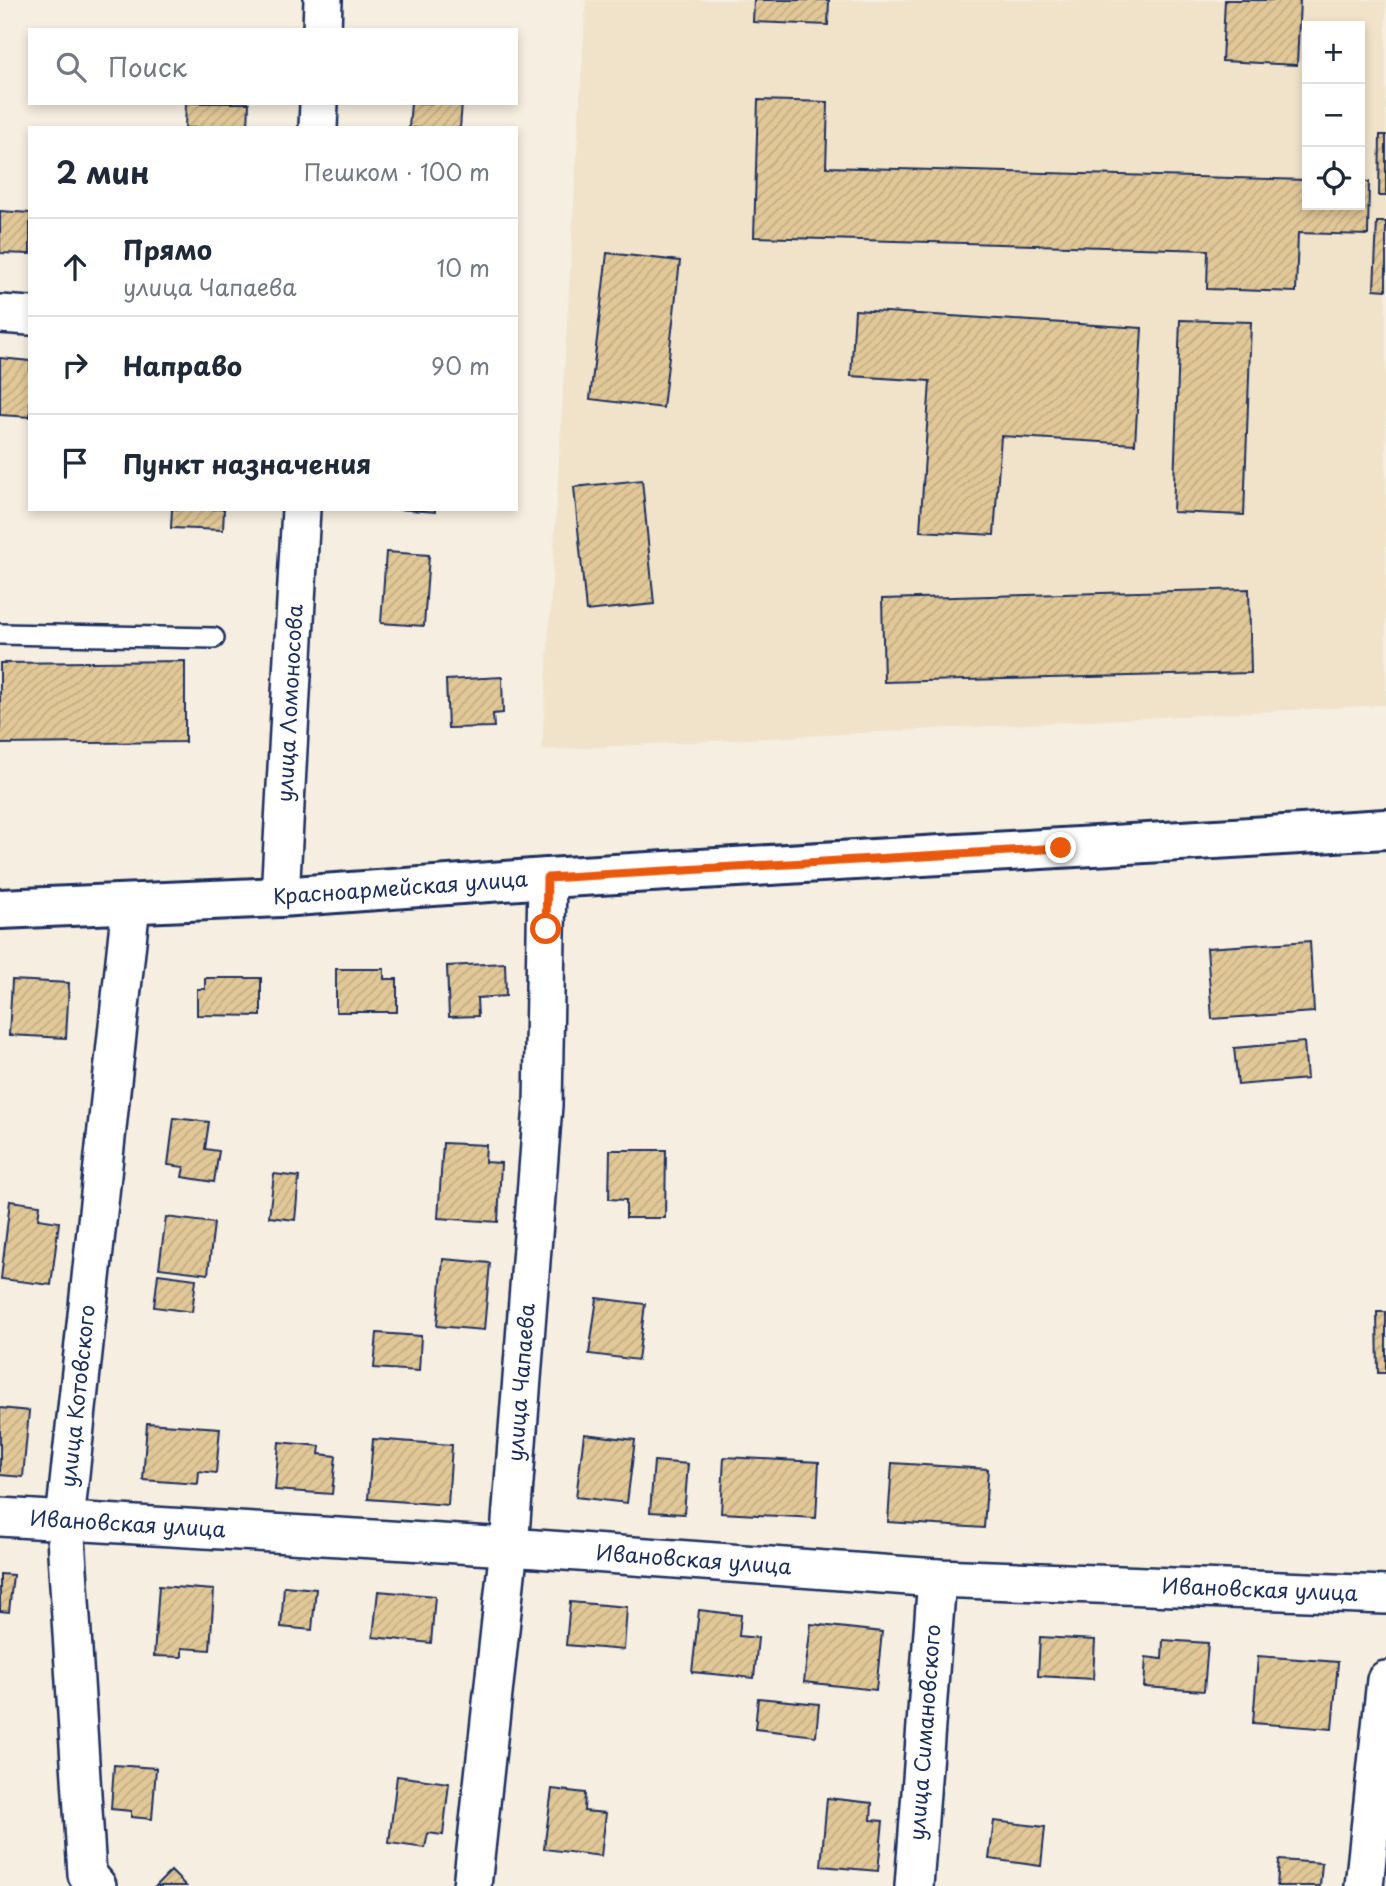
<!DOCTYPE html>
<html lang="ru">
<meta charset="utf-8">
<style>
body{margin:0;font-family:"Playpen Sans",sans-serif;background:#f2f2f3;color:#1f2937}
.controls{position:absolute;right:21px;top:21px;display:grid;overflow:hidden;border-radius:0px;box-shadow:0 4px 10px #0003}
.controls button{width:63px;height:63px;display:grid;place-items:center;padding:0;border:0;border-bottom:2px solid #e0e1e3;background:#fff;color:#1f2937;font:35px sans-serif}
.stop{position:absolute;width:21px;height:21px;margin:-16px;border:5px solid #ea580c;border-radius:50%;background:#fff}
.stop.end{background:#ea580c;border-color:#fff;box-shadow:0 2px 7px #0008}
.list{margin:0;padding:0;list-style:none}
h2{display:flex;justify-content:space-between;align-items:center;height:91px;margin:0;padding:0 28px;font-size:30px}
h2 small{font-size:23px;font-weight:400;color:#747a83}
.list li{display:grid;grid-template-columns:46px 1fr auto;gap:21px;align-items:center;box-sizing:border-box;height:98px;padding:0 28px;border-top:2px solid #e0e1e3}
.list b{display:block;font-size:26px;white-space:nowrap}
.list p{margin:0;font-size:23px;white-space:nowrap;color:#747a83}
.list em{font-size:23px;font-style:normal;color:#747a83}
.icon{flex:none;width:38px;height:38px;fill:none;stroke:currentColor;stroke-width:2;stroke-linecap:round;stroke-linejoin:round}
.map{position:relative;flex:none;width:1386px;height:1886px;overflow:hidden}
.search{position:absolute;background:#fff;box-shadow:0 4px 10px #0003;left:28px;top:28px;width:490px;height:77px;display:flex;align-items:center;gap:18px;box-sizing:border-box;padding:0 24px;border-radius:0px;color:#747a83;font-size:26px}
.panel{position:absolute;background:#fff;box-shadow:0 4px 10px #0003;left:28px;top:126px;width:490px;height:385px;border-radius:0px}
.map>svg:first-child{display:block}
</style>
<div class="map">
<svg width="1386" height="1886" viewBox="0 0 1386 1886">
<defs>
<pattern id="building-hatch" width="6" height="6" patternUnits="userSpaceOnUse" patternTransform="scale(1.75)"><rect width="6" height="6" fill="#e2c897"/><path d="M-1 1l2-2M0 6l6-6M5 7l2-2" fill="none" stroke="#c1ac85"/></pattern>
</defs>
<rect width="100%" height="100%" fill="#f6eee0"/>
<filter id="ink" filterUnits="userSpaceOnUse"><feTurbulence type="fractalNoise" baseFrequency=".0143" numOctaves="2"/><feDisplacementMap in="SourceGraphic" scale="14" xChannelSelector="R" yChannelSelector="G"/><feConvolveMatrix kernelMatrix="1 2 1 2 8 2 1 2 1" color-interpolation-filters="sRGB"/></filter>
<g filter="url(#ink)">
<!-- built -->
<path fill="#f0e3ca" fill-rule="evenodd" d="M586,0H1386V705L542,750ZM1307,26H1360V205H1307Z"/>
<!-- building -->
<path fill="url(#building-hatch)" stroke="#1b2f5e" stroke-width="2" d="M754,0H829L828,25L753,22Z
M1225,0H1300L1297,65L1222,61Z
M758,100L828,102L826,167L1307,180V205H1360V181L1369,182L1368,235L1298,233L1296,292L1207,289L1208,250L754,237Z
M186,103H249L248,128H185Z
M411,103H462L460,128H409Z
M1380,135H1386V196H1379Z
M0,211L30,213V254L0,253Z
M1377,222H1386V290L1374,289Z
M607,253L680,261L663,408L590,399Z
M855,310L1142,328L1135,444L1001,436L994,535L920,531L930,381L851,376Z
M1180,320L1251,322L1244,515L1173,512Z
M0,358L30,361V417L0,415Z
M642,480L654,604L586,611L574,487Z
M172,509H224L223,530L171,528Z
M396,509H435V512Z
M386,552L429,555L424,626L381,623Z
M1249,589L1251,673L884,682L882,599Z
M185,661V742L0,744V663Z
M502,677L503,713L493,714L494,727L448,728L446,680Z
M1310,941L1314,1012L1212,1019L1207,948Z
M505,963L506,996L477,998L478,1016L449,1017L447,966Z
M336,969H384V979H397V1012H336Z
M205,978H261V1016L197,1015V989H205Z
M12,980L69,983L66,1038L9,1035Z
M1304,1042L1307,1079L1238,1085L1234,1048Z
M174,1118L209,1122L205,1149L219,1151L214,1182L182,1177L184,1167L168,1165Z
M443,1143L486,1145L485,1162L501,1163L498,1222L438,1218Z
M610,1150H666L665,1218H626V1200L609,1199Z
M274,1174L299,1177L295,1220L269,1217Z
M10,1201L40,1205L38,1219L59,1222L51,1285L1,1279Z
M166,1217L214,1223L208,1274L159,1268Z
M443,1259L490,1263L484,1330L437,1326Z
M158,1274L196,1279L192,1312L154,1307Z
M597,1298L645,1304L638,1360L589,1354Z
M1377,1312H1386V1373H1378Z
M377,1333L421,1336L419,1371L374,1368Z
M0,1408L29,1411L23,1477L0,1475Z
M147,1423L220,1428L216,1473L199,1471L198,1484L143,1480Z
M584,1434L635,1440L627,1503L576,1497Z
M373,1439L452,1445L448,1505L368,1499Z
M279,1442L320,1446L319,1454L336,1456L332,1494L275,1490Z
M724,1457L819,1462L816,1518L721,1513Z
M654,1461L688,1464L684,1514L650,1512Z
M892,1463L988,1469L984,1528L888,1522Z
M0,1574L13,1575L9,1612L0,1611Z
M159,1586L214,1590L210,1650L182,1648V1657L154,1656Z
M284,1586L316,1589L312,1630L281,1627Z
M378,1591L435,1596L431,1643L373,1637Z
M570,1602L627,1607L624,1650L566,1645Z
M699,1610L741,1615L739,1636L758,1638L754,1678L692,1672Z
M811,1624L882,1632L876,1690L804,1682Z
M1040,1637L1095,1640L1093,1679L1038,1676Z
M1163,1640L1208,1643L1204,1691L1144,1687L1146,1657L1162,1659Z
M1258,1656L1338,1662L1332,1729L1253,1723Z
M758,1698L819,1704L816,1736L755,1729Z
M114,1765L156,1768L152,1819L131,1817V1811L111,1809Z
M397,1776L449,1783L443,1835L428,1833L425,1848L389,1843Z
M552,1789L585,1793L584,1811L606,1813L601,1856L544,1849Z
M827,1798L872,1803L871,1820L883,1821L878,1871L821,1866Z
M994,1821L1045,1827L1041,1866L989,1859Z
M1279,1860L1322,1863L1320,1886H1277Z
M171,1871L186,1886H156Z"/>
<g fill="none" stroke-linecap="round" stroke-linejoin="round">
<defs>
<path id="service" d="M0,634L214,638"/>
<g id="minor">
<path d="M322,30L323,0"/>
<path d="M318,128L319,103"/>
<path d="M0,314L30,316"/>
<path id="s1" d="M280,897L301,509"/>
<path id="s2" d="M0,1517L509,1547L937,1578L1386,1595"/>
<path id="s3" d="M97,1886L87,1874L65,1521L131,904"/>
<path id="s4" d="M472,1886L509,1547L543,1105L547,878"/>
<path id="s5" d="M914,1886L937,1578"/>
<path d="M1364,1886L1386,1680"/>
</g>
<g id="tertiary">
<path id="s6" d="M0,909L280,897L547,878L1386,829"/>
</g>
</defs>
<!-- service casing -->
<use href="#service" stroke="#1b2f5e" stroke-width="24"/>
<!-- minor casing -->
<use href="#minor" stroke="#1b2f5e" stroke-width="42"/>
<!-- tertiary casing -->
<use href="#tertiary" stroke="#1b2f5e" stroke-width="44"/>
<!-- service -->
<use href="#service" stroke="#fff" stroke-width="19"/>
<!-- minor -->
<use href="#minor" stroke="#fff" stroke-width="37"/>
<!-- tertiary -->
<use href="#tertiary" stroke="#fff" stroke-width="38"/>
</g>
</g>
<g fill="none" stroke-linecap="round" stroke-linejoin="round" filter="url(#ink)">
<!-- route -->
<path stroke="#ea580c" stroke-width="9" d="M546,929L547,878L1061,848"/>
</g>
<g text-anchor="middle" stroke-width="5" stroke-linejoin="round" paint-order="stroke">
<!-- street labels -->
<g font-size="21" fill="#1b2f5e" stroke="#fff">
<text dy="7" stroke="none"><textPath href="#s1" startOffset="194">улица Ломоносова</textPath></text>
<text dy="7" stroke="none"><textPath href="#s6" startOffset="401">Красноармейская улица</textPath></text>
<text dy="7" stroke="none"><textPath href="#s4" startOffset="506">улица Чапаева</textPath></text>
<text dy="7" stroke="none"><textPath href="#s3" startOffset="495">улица Котовского</textPath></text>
<text dy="7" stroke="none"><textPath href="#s2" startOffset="128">Ивановская улица</textPath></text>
<text dy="7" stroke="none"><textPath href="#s2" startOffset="695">Ивановская улица</textPath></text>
<text dy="7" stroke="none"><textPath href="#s2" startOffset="1262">Ивановская улица</textPath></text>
<text dy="7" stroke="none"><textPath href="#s5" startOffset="154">улица Симановского</textPath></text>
</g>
</g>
</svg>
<div class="controls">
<button>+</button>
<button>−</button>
<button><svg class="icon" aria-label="locate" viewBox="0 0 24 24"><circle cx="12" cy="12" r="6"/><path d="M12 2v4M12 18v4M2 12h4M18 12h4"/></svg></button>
</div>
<div class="stop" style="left:546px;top:929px"></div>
<div class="stop end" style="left:1061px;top:848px"></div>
<div class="search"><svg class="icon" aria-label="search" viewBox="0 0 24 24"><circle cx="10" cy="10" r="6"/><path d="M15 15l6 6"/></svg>Поиск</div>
<section class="panel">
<h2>2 мин<small>Пешком · 100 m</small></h2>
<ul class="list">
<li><svg class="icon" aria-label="ahead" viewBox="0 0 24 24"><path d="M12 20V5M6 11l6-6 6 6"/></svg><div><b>Прямо</b><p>улица Чапаева</p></div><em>10 m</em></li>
<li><svg class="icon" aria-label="right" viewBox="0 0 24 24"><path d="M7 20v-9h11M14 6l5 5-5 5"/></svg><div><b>Направо</b></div><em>90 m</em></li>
<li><svg class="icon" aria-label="arrive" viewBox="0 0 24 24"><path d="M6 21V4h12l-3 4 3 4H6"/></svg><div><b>Пункт назначения</b></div></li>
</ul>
</section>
</div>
